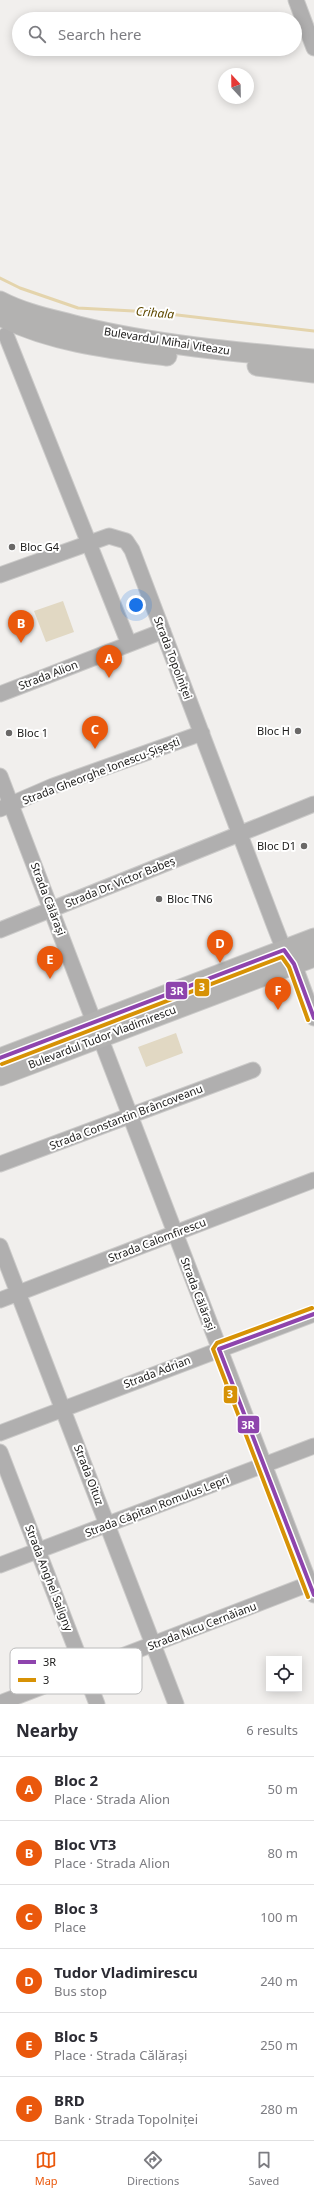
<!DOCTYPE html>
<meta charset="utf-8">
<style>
body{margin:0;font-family:"Noto Sans",sans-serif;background:#f7f7f7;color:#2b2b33}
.controls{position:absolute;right:12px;bottom:12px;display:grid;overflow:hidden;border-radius:0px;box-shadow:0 2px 10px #0003}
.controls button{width:36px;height:36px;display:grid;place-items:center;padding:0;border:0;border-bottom:1px solid #e1e1e2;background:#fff;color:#2b2b33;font:20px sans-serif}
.compass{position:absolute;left:218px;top:68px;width:36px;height:36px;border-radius:50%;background:#fff;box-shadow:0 2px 10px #0003;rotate:338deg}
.you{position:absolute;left:136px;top:605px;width:14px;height:14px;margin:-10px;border:3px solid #fff;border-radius:50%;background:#1a73e8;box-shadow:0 0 0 6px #1a73e833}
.badge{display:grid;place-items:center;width:26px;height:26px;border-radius:50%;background:#ea580c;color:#fff;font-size:13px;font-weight:700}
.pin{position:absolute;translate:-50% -33px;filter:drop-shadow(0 1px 2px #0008)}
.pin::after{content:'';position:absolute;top:21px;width:14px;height:12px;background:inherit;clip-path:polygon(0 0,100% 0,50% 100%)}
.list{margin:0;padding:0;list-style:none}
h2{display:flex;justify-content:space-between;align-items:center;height:52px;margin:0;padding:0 16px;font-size:17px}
h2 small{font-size:13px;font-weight:400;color:#7c7c81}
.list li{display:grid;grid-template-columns:26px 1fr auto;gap:12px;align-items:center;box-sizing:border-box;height:64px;padding:0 16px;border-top:1px solid #e1e1e2}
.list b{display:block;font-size:15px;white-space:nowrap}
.list p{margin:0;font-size:13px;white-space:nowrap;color:#7c7c81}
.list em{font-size:13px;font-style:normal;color:#7c7c81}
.icon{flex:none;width:22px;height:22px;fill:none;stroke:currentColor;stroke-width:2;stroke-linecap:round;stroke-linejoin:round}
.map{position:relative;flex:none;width:314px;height:1704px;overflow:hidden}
.search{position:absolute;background:#fff;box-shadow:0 2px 10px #0003;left:12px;right:12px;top:12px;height:44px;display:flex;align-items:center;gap:10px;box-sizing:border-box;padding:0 14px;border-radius:22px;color:#7c7c81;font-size:15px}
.sheet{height:436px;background:#fff}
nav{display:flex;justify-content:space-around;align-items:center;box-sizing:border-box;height:56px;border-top:1px solid #e1e1e2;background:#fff;font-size:11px;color:#7c7c81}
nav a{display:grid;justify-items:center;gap:2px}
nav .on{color:#ea580c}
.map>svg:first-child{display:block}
</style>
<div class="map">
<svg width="314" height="1704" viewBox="0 0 314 1704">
<rect width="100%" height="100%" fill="#f1efed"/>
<!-- green -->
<path fill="#e1d8c3" d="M63,601L74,632L46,642L34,611Z
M176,1033L183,1053L146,1067L138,1047Z"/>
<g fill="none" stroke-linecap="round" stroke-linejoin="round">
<!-- stream -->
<path stroke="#e4d4ac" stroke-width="3" d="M0,278L20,288L78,308L152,312L314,331"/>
<defs>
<path id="minor" d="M296,0L314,48
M6,335L129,644
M0,575L109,536L126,541L132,550L275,927L284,950L294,964L314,1018
M0,694L163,631
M0,776L94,1022
M0,809L53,786L202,733
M0,930L314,804
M100,1037L314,1595
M0,1164L253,1070
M0,1246L176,1704
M0,1300L314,1180
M0,1433L314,1314
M0,1452L97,1704
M0,1565L314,1446
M0,1703L314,1582"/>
<path id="major" d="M0,301C25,314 52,319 78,326C156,345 235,352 314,359
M0,316C50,342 112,349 167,356
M257,366L314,373
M0,1058L314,938
M0,1076L314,957"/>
</defs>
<!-- minor casing -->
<use href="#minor" stroke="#cbcac9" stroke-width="17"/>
<!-- major casing -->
<use href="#major" stroke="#cbcac9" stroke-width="21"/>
<!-- minor -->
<use href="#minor" stroke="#b0afaf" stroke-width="15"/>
<!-- major -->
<use href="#major" stroke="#b3b2b1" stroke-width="19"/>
<defs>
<path id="bus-1" d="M0,1058L284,950L294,964L314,1018
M314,1314L219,1349L314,1595"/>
<path id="bus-2" d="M2,1064L282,957L289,967L308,1020
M308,1597L213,1349L217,1343L312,1308"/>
</defs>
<!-- bus-1 casing -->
<use href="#bus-1" stroke="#fff" stroke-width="7"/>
<!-- bus-2 casing -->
<use href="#bus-2" stroke="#fff" stroke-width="7"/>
<!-- bus-1 -->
<use href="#bus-1" stroke="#8e44ad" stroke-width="4"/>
<!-- bus-2 -->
<use href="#bus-2" stroke="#d79205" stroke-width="4"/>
</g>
<!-- markers -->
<g fill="#6a6867" stroke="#fff" stroke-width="1.5">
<circle cx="12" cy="547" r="4"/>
<circle cx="298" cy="731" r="4"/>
<circle cx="9" cy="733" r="4"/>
<circle cx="304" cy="846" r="4"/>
<circle cx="159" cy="899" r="4"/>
</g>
<g text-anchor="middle" stroke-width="4" stroke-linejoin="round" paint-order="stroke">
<!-- street labels -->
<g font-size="11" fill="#21201f" stroke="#fff">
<text transform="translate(167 341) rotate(9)" y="4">Bulevardul Mihai Viteazu</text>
<text transform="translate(173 658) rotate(69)" y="4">Strada Topolniței</text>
<text transform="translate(48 675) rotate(-21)" y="4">Strada Alion</text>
<text transform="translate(101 771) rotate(-21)" y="4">Strada Gheorghe Ionescu-Șișești</text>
<text transform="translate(120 882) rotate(-22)" y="4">Strada Dr. Victor Babeș</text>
<text transform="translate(48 899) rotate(69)" y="4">Strada Călărași</text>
<text transform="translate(102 1037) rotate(-21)" y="4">Bulevardul Tudor Vladimirescu</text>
<text transform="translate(126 1117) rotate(-21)" y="4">Strada Constantin Brâncoveanu</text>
<text transform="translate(157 1240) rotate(-21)" y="4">Strada Calomfirescu</text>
<text transform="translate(198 1294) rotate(69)" y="4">Strada Călărași</text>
<text transform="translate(157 1372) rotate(-21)" y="4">Strada Adrian</text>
<text transform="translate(89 1475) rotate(69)" y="4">Strada Oituz</text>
<text transform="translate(157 1506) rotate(-21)" y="4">Strada Căpitan Romulus Lepri</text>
<text transform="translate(49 1578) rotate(69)" y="4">Strada Anghel Saligny</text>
<text transform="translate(202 1626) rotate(-21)" y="4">Strada Nicu Cernăianu</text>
</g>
<!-- poi labels -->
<g font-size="11" fill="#21201f" stroke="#fff" text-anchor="start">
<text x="20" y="551">Bloc G4</text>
<text x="290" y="735" text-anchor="end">Bloc H</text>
<text x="17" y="737">Bloc 1</text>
<text x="296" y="850" text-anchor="end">Bloc D1</text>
<text x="167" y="903">Bloc TN6</text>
</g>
<!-- water labels -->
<g font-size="12" font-style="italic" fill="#5f4900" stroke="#fff">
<text transform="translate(155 313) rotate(5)" y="4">Crihala</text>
</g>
</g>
<!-- legend -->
<rect x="10" y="1648" width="132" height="46" rx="6" fill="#fff" stroke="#bcbcbc" stroke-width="1"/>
<rect x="18" y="1660" width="18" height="4" fill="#8e44ad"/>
<rect x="18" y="1678" width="18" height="4" fill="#d79205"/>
<g font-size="11" fill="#21201f">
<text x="43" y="1666">3R</text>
<text x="43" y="1684">3</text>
</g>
<g stroke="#fff" stroke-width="1.5">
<rect x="194" y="978" width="16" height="19" rx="4" fill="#d79205"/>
<rect x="165" y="981" width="23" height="19" rx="4" fill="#8e44ad"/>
<rect x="223" y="1385" width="15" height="19" rx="4" fill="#d79205"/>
<rect x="237" y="1415" width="23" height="19" rx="4" fill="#8e44ad"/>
</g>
<g font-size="11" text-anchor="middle" font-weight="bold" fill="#fff">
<text x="202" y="991">3</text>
<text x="177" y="995">3R</text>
<text x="230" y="1398">3</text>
<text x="248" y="1429">3R</text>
</g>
</svg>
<div class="controls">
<button><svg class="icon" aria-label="locate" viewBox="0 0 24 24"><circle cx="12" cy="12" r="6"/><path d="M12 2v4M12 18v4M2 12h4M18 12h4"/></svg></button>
</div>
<svg class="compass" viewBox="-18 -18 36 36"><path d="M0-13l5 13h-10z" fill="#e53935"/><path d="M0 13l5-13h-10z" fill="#7c7c81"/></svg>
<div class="you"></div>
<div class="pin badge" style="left:109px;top:678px">A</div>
<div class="pin badge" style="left:21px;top:643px">B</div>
<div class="pin badge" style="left:95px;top:749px">C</div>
<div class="pin badge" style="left:220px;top:963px">D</div>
<div class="pin badge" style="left:50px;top:979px">E</div>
<div class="pin badge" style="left:278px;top:1010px">F</div>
<div class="search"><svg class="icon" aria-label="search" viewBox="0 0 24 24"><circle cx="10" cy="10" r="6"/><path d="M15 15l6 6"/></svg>Search here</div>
</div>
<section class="sheet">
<h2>Nearby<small>6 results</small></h2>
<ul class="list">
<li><span class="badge">A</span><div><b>Bloc 2</b><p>Place · Strada Alion</p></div><em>50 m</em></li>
<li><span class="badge">B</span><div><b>Bloc VT3</b><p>Place · Strada Alion</p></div><em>80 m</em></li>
<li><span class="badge">C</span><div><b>Bloc 3</b><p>Place</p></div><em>100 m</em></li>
<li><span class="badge">D</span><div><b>Tudor Vladimirescu</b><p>Bus stop</p></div><em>240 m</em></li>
<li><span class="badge">E</span><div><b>Bloc 5</b><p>Place · Strada Călărași</p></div><em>250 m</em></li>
<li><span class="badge">F</span><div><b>BRD</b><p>Bank · Strada Topolniței</p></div><em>280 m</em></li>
</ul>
</section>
<nav>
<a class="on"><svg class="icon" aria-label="map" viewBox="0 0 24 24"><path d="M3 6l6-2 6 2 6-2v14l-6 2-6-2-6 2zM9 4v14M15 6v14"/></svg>Map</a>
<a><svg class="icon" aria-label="directions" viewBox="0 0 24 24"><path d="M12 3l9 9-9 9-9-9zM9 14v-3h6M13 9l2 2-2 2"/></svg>Directions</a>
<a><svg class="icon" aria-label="saved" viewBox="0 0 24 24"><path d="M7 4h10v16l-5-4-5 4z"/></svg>Saved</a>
</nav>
